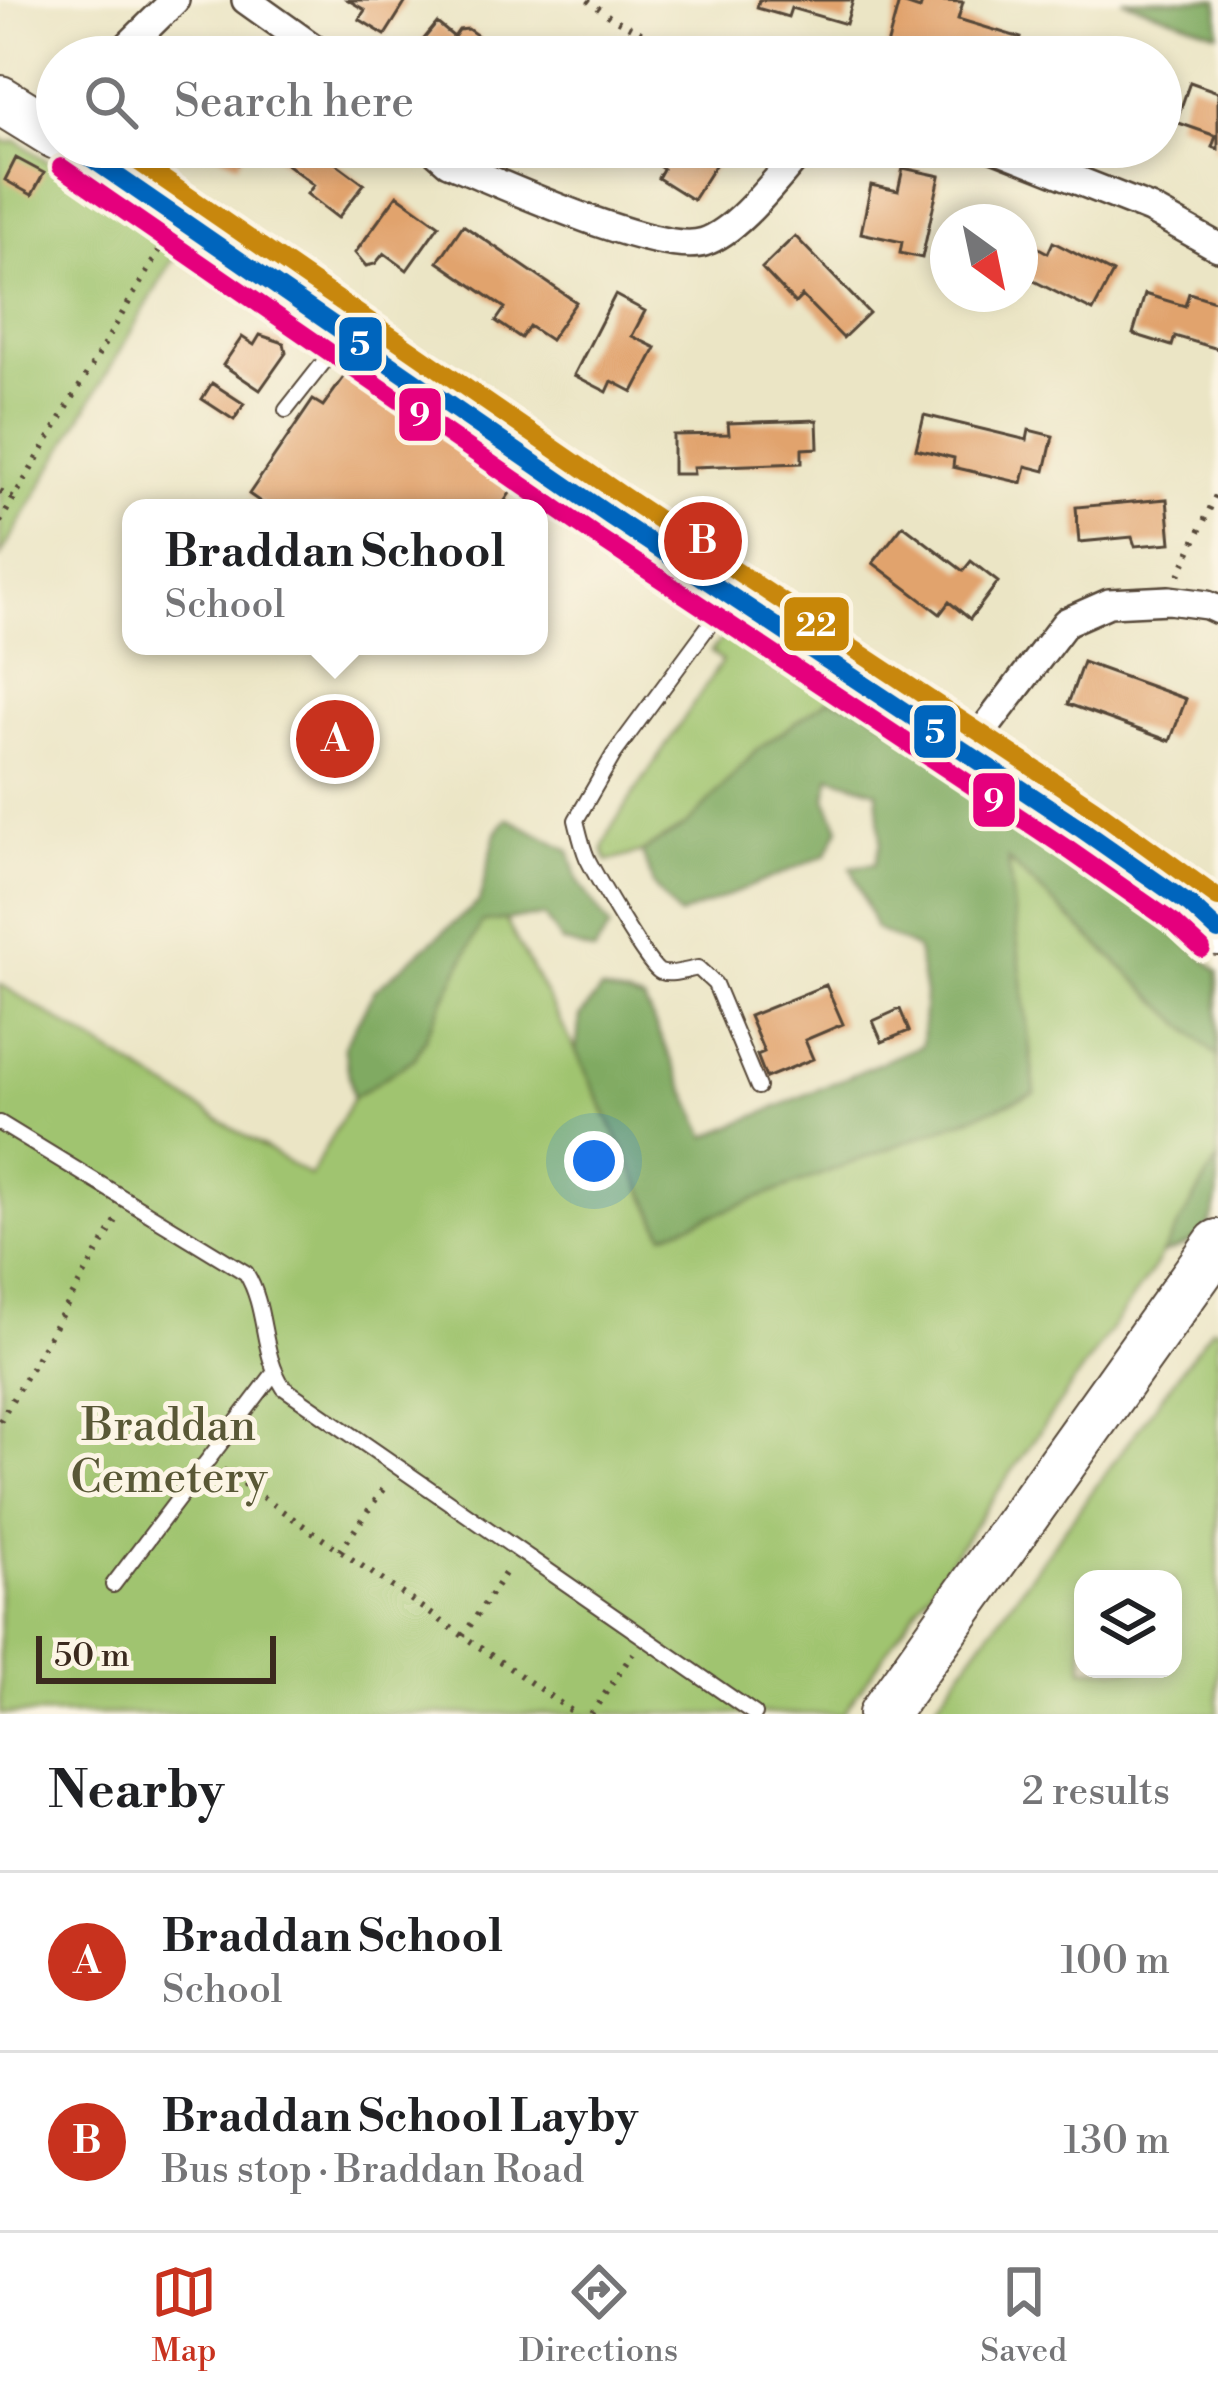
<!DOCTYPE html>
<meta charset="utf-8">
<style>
body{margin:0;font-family:"Libre Bodoni",serif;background:#f6f6f6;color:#202124}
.controls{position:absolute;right:36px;bottom:36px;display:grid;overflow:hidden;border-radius:24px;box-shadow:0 6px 18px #0003}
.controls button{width:108px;height:108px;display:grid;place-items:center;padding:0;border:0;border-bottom:3px solid #e0e0e0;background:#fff;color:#202124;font:60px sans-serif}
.compass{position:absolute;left:930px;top:204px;width:108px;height:108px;border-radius:50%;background:#fff;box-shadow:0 6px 18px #0003;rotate:147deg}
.scale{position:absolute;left:36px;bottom:30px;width:240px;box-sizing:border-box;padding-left:12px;border:6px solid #3b2a1e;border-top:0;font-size:33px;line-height:42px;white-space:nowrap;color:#3b2a1e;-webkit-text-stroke:9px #fcf5e5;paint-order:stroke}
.you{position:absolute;left:594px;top:1161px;width:42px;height:42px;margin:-30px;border:9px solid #fff;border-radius:50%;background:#1a73e8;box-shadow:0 0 0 18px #1a73e833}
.badge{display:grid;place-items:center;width:78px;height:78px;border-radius:50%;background:#c8321e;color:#fff;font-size:39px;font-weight:700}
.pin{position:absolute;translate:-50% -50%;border:6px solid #fff;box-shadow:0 3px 12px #0006}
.popup{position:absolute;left:122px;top:499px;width:426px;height:156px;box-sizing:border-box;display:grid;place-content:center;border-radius:24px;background:#fff;filter:drop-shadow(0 3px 9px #0005);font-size:39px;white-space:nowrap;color:#757577}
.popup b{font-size:45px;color:#202124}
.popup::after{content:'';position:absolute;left:50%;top:100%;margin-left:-24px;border:24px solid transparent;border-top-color:#fff}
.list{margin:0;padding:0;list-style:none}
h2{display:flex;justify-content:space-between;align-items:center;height:156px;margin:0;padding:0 48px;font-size:51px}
h2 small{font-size:39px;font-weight:400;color:#757577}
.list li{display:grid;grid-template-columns:78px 1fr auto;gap:36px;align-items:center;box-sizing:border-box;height:180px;padding:0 48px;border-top:3px solid #e0e0e0}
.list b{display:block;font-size:45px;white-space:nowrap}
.list p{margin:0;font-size:39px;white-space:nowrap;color:#757577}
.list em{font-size:39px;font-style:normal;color:#757577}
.icon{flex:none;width:66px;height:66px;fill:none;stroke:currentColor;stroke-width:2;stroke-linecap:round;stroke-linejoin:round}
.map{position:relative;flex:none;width:1218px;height:1714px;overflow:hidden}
.search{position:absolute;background:#fff;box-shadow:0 6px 18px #0003;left:36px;right:36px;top:36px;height:132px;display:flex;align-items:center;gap:30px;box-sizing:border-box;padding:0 42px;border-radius:66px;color:#757577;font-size:45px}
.sheet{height:516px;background:#fff}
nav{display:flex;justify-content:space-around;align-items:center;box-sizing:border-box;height:168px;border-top:3px solid #e0e0e0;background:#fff;font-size:33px;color:#757577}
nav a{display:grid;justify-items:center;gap:6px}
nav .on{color:#c8321e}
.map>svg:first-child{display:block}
</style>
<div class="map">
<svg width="1218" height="1714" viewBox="0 0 1218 1714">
<rect width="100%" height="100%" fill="#fcf5e5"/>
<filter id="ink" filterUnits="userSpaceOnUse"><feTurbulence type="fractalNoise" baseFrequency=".00833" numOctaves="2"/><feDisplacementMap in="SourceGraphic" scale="24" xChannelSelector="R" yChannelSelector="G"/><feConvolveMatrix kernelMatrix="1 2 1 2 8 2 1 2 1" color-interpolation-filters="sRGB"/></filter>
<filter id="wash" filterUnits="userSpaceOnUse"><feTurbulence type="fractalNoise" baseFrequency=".004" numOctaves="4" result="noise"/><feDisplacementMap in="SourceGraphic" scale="48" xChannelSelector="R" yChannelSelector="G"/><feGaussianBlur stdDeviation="2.7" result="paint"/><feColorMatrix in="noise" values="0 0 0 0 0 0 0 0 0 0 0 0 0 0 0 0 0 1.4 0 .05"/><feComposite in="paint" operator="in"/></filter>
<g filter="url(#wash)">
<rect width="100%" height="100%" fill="#ebe5c5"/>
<!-- green -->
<path fill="#a0c46f" stroke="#6e7746" stroke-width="3" fill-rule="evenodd" d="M0,138L8,143L17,141L179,249L0,557Z
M735,623L864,708L757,750L688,824L642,852L607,862L603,849L612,827L722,661L711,651Z
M1007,859L1218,1057V1159L1155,1266L843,1714H0V984L310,1176L353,1098L415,1058L481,922L505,919L576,1051L663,1233L1035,1093Z
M1212,1328H1218V1714H929ZM1083,1579H1173V1669H1083Z"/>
<!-- forest -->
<path fill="#80aa62" stroke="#5e6a40" stroke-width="3" d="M1122,0H1218V33Z
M829,699L864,708L1080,848L1218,971V1057L1008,860L1035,1093L664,1234L576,1051L580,1017L601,990L644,1001L707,1137L922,1045L925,994L917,949L876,929L851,867L875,864L881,842L877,791L830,776L826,798L839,828L826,855L679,916L653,885L642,852L688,824L757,750Z
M507,818L569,850L578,881L610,927L594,952L562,942L544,916L482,922L415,1058L353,1098L344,1046L375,990L479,902L496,833Z
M1218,1159C1218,1216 1218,1235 1162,1254Z"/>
<g id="blocks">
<!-- building -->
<path fill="#e1a36d" d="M348,0H407L385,35L359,19L365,10Z
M759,0H853L846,24L791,8L788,17L757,8Z
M923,0L963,2L958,19L1021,38L1016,57H924L887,46L899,2L920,9Z
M437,23L454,37L459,30L468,29L478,36L482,46L475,54L479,57H409Z
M1039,42L1080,56V57H1033Z
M1190,82L1218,92V149L1212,147L1216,136L1176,122Z
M205,147H247L238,164Z
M270,147H340L343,149L334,162L364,184L338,218L307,194L314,185L268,150Z
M632,147H700L719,159L693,200L658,178L663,169Z
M16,158L44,173L32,195L5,180Z
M903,168L940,176L922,258L900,253L902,242L861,233L871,185L898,191Z
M397,195L439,225L407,270L384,253L375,264L366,266L355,253Z
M463,225L576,302L550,340L529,326L521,338L496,321L505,308L438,262Z
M795,236L869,313L843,338L802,296L795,303L762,268Z
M1020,238L1048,253L1053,242L1113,273L1093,311L1030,279L1025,289L1020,286Z
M1189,293L1218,302V349L1175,336L1172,346L1133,334L1145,294L1185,306Z
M615,295L645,311L632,336L656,348L633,392L612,381L607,392L574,375Z
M260,335L284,343L286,353L260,390L223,365L242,337L254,345Z
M347,373L514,487L500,508H269L249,494L313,400L323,406Z
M212,383L244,404L234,420L202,399Z
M924,415L1027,440L1029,430L1053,436L1045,471L1026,466L1022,483L953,467L954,458L916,449Z
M817,420L818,448L802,449V463L693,467L694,474H673V435L729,434L728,423Z
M1167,499L1171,543L1135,546L1132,537L1079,542L1076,507Z
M903,525L963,571L971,561L998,582L970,619L949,602L940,614L873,563Z
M1083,662L1186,699L1170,741L1068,704Z
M826,985L843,1024L805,1040L813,1059L766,1078L757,1055L764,1052L749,1016Z
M900,1009L909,1031L882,1042L873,1021Z"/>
</g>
</g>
<g filter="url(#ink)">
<use href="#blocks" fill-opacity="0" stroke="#554637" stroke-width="3"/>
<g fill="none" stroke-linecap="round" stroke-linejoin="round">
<defs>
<path id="service" d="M286,410L342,339
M724,605L614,754L576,820C579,832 582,846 587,858C595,874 649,969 660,972C670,976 687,970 698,968L715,984L758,1087
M0,1123L246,1273C268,1309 260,1352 284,1388L755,1714
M113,1585L274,1373"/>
<path id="minor" d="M246,0L326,57
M117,57L175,0
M431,147L448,162C498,182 658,257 704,242C740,230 779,175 805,147
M993,147L1150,209L1218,247
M967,752L1066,622L1109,603L1169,600L1207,605L1218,610"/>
<path id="trunk" d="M0,100L57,135
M75,147L610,516L1080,828L1190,905L1218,931
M883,1714L1218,1244"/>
</defs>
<!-- service casing -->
<use href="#service" stroke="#554637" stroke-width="18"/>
<!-- minor casing -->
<use href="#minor" stroke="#554637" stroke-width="32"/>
<!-- trunk casing -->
<use href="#trunk" stroke="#554637" stroke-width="52"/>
<!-- path -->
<path stroke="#554637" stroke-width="6" stroke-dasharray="3 9" stroke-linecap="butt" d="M588,0L610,17L688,57
M0,491L14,499
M0,522L159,251
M1179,575L1218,491
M0,1421L118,1217
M223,1470L576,1714
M340,1551L386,1485
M463,1636L508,1569
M591,1714L633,1653"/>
<!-- service -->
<use href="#service" stroke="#fff" stroke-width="14"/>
<!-- minor -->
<use href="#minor" stroke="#fff" stroke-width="27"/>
<!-- trunk -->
<use href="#trunk" stroke="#fff" stroke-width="48"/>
<defs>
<path id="bus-1" d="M75,147L610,516L1080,828L1190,905L1218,931"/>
<path id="bus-2" d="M61,167L596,536L1066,848L1175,924L1202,949"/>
<path id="bus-3" d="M117,147L623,496L1094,808L1218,898"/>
</defs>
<!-- bus-1 casing -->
<use href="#bus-1" stroke="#fcf5e5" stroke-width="27"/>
<!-- bus-2 casing -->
<use href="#bus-2" stroke="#fcf5e5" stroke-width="27"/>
<!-- bus-3 casing -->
<use href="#bus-3" stroke="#fcf5e5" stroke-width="27"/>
<!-- bus-1 -->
<use href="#bus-1" stroke="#0065bd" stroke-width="18"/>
<!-- bus-2 -->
<use href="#bus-2" stroke="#e5007d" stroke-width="18"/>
<!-- bus-3 -->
<use href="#bus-3" stroke="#c88708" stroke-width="18"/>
</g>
</g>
<g text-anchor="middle" stroke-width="10" stroke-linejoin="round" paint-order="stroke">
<!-- park labels -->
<g font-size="45" fill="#595836" stroke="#fcf5e5">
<text x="169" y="1440">Braddan<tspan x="169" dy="52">Cemetery</tspan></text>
</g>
</g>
<g stroke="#fcf5e5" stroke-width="4.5">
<rect x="337" y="315" width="47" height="58" rx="12" fill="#0065bd"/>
<rect x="397" y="386" width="46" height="57" rx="12" fill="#e5007d"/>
<rect x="782" y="595" width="69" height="58" rx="12" fill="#c88708"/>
<rect x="912" y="703" width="46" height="57" rx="12" fill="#0065bd"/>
<rect x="971" y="771" width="46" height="58" rx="12" fill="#e5007d"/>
</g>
<g font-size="33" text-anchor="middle" font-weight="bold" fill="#fff">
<text x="360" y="355">5</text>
<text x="420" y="426">9</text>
<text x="816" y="636">22</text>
<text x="935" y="743">5</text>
<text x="994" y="812">9</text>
</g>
</svg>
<div class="controls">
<button><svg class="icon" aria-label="layers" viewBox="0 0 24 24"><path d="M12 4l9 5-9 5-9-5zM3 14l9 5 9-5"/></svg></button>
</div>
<svg class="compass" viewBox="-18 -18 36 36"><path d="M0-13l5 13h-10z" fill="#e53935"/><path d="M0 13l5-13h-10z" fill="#757577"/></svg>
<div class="scale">50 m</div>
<div class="you"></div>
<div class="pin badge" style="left:335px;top:739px">A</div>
<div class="popup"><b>Braddan School</b>School</div>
<div class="pin badge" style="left:703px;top:541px">B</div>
<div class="search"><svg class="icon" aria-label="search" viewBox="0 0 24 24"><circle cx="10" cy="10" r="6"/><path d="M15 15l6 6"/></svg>Search here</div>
</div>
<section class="sheet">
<h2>Nearby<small>2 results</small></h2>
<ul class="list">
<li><span class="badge">A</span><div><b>Braddan School</b><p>School</p></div><em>100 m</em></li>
<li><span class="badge">B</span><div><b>Braddan School Layby</b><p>Bus stop · Braddan Road</p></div><em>130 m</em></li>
</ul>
</section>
<nav>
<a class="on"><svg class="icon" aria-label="map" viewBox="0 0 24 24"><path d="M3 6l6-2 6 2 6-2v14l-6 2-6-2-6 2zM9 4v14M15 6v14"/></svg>Map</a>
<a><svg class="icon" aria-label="directions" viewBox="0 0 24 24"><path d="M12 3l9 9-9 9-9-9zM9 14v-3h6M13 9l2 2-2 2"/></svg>Directions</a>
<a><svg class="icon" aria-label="saved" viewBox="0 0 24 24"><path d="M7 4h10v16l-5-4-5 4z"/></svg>Saved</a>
</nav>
